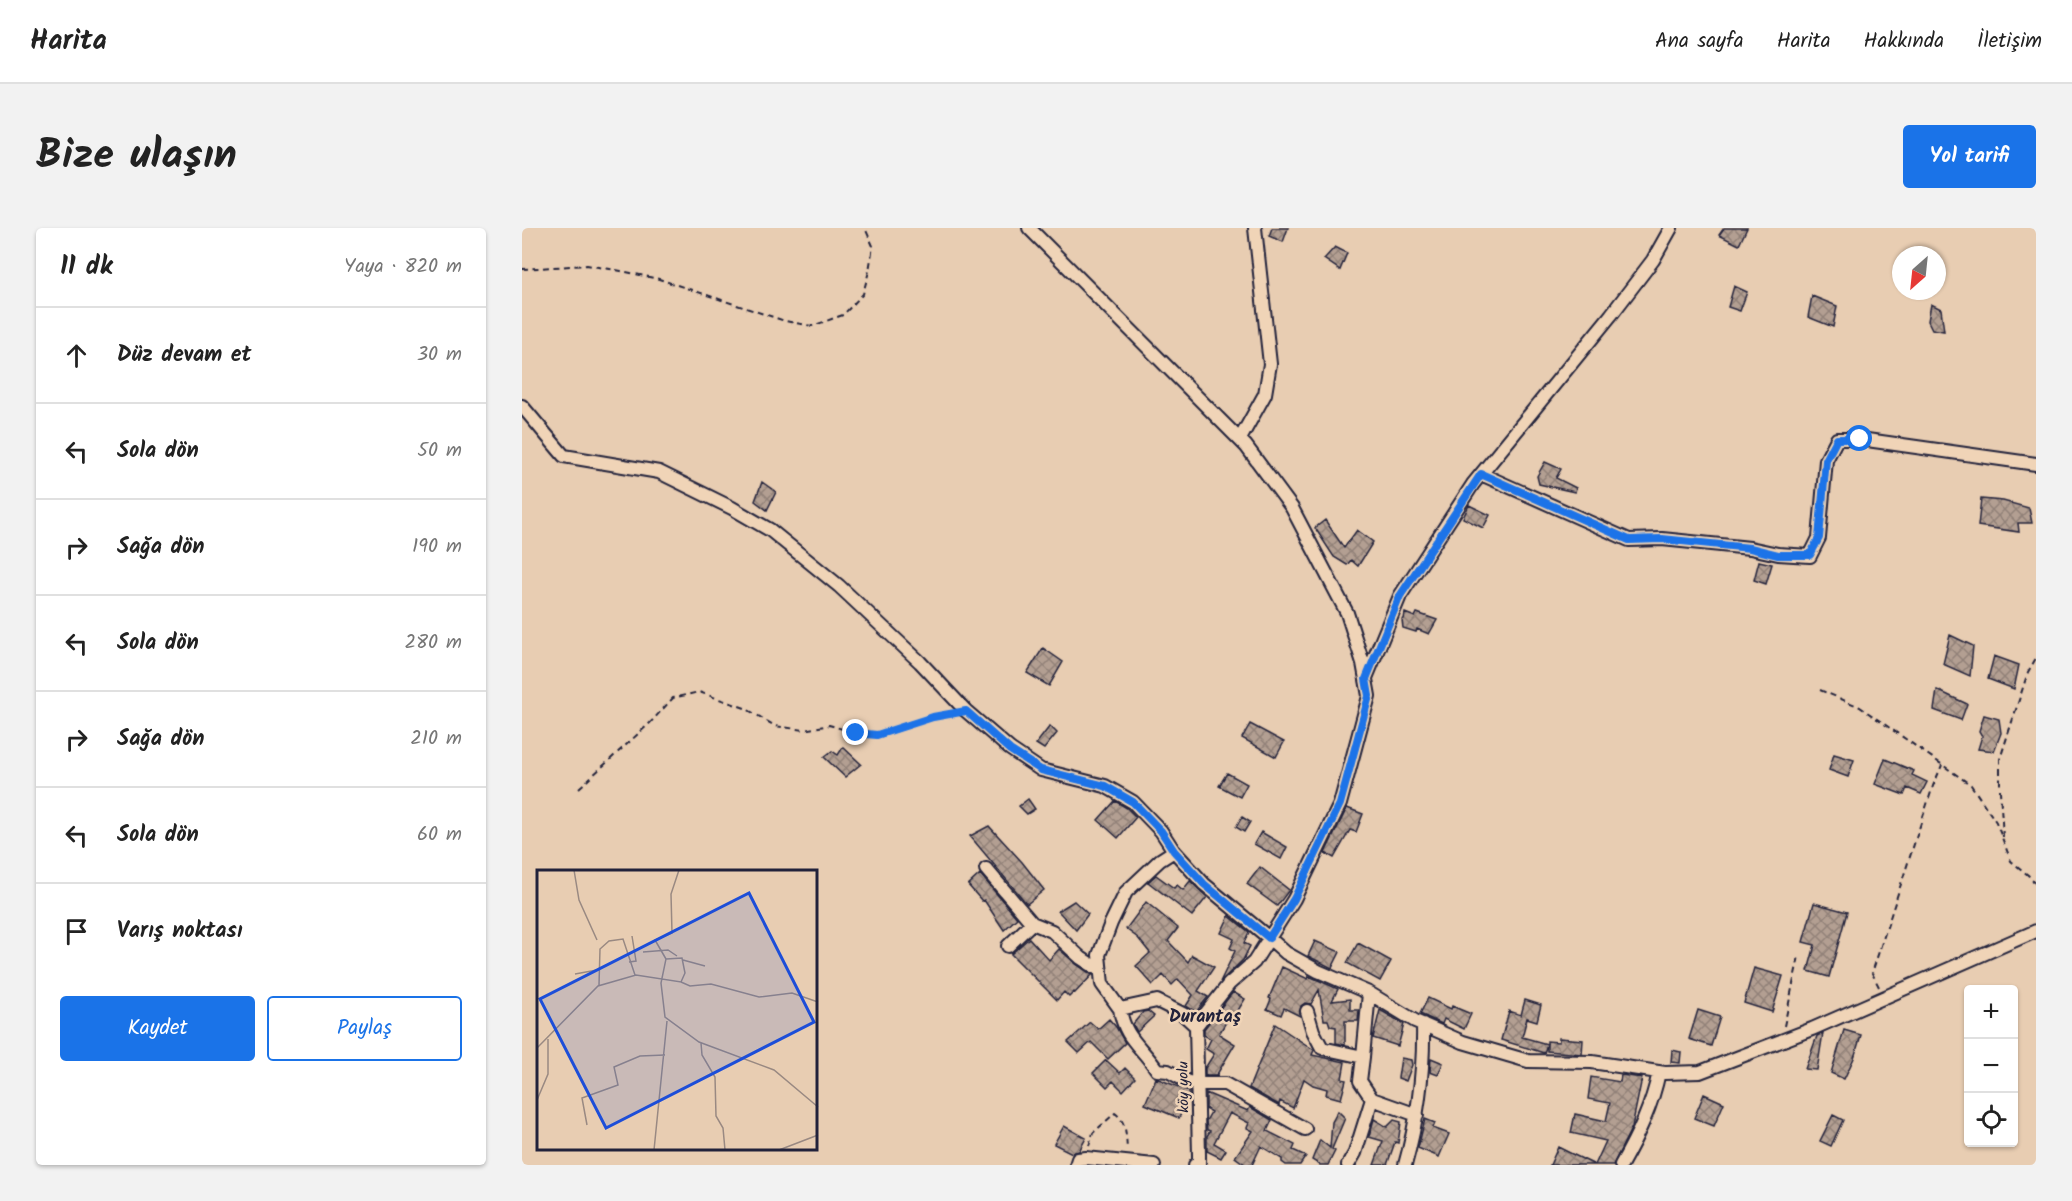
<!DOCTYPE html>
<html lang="tr">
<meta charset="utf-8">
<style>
body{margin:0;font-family:Kalam,sans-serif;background:#f2f2f2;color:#222}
.controls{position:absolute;right:18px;bottom:18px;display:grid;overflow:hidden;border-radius:6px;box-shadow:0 2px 4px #0004}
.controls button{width:54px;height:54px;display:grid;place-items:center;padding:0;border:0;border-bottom:2px solid #e0e0e0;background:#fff;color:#222;font:30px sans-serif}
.compass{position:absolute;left:1370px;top:18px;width:54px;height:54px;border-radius:50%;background:#fff;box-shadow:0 2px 4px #0004;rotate:207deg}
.stop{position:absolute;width:18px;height:18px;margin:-14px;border:4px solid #1a73e8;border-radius:50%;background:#fff}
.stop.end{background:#1a73e8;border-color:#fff;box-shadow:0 2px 6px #0008}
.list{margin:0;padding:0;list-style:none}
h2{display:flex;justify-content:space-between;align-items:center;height:78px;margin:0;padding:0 24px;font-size:26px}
h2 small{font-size:20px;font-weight:400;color:#767676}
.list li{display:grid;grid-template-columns:39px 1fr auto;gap:18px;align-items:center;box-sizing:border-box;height:96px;padding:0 24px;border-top:2px solid #e0e0e0}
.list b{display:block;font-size:22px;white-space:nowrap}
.list em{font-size:20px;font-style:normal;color:#767676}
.actions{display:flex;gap:12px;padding:18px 24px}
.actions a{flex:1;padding:14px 0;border:2px solid #1a73e8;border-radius:6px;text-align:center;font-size:21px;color:#1a73e8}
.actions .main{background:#1a73e8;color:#fff}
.icon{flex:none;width:33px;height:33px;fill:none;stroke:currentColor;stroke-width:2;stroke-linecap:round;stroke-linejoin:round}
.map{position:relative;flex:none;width:1514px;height:937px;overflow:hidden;border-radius:6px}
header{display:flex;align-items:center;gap:36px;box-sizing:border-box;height:84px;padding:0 30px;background:#fff;border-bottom:2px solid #e0e0e0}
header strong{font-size:28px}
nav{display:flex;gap:33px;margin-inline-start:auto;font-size:21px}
.intro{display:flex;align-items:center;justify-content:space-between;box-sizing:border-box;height:144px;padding:0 36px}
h1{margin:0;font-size:42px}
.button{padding:15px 27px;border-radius:6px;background:#1a73e8;color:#fff;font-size:21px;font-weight:700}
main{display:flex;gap:36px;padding:0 36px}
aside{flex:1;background:#fff;border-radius:6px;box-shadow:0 2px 4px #0004}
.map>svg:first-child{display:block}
</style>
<header>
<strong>Harita</strong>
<nav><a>Ana sayfa</a><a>Harita</a><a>Hakkında</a><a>İletişim</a></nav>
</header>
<div class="intro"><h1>Bize ulaşın</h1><a class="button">Yol tarifi</a></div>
<main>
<aside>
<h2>11 dk<small>Yaya · 820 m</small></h2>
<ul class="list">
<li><svg class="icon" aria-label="ahead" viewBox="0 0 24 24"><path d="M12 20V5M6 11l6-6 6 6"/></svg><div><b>Düz devam et</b></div><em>30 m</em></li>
<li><svg class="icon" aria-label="left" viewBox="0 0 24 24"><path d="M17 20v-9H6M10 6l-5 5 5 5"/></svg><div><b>Sola dön</b></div><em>50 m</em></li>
<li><svg class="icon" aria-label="right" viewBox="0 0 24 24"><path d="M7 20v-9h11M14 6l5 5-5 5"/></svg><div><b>Sağa dön</b></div><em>190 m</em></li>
<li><svg class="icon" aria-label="left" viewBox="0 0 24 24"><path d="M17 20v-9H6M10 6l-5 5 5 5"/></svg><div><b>Sola dön</b></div><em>280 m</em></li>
<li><svg class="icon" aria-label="right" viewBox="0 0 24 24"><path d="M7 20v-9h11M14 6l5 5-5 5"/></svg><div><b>Sağa dön</b></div><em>210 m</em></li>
<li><svg class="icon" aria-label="left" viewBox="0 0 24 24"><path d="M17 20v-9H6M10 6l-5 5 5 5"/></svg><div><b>Sola dön</b></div><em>60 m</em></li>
<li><svg class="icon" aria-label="arrive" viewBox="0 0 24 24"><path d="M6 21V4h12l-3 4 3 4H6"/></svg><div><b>Varış noktası</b></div></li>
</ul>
<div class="actions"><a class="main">Kaydet</a><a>Paylaş</a></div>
</aside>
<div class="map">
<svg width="1514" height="937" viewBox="0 0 1514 937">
<defs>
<pattern id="building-cross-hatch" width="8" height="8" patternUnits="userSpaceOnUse" patternTransform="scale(1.5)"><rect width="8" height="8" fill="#b39f92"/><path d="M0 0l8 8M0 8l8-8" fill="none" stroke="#918178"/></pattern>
</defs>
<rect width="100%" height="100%" fill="#e8cdb2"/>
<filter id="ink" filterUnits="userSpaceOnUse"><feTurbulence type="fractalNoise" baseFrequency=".0167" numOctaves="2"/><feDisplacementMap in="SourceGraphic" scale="12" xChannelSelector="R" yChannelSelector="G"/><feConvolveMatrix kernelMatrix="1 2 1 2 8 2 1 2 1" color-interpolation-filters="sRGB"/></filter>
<g filter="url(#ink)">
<!-- building -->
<path fill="url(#building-cross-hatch)" stroke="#22223b" stroke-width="1.5" d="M750,0H766L761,14L747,8Z
M1202,0H1225L1217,17L1197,7Z
M813,19L825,25L818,42L802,31Z
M1212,58L1225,64L1218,83L1206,79Z
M1290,68L1315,78L1311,99L1286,89Z
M1409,76L1419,81L1422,103L1410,101L1406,93Z
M1023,234L1039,241L1034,250L1054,260L1053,264L1017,256L1015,248Z
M240,254L254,264L245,282L233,273Z
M1459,271L1481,273L1507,280L1510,295H1496L1497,304L1456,298Z
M947,277L968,287L961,300L941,290Z
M803,292L822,320L835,302L851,314L836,338L829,332L825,337L812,329L793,300Z
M1237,333L1250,336L1244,356L1232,352Z
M883,385L893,389L895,385L915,392L907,406L895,401L894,404L881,400L880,392L882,391Z
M1428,407L1451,418L1448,448L1421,436Z
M521,420L541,434L527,458L505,445Z
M1472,428L1497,437L1492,461L1466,451Z
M1415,462L1445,476L1439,492L1412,482Z
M1462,487L1477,491L1479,505L1472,523L1456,521L1460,508L1457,503Z
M728,496L762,514L754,529L720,510Z
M528,498L535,505L522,521L514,516Z
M321,519L339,536L323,549L302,529L310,523L316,527Z
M1312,526L1332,532L1326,549L1307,542Z
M1363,531L1392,543L1390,547L1405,554L1399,566L1385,560L1382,567L1353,556Z
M705,545L725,556L718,569L697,558Z
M506,571L513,581L505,586L497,578Z
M593,573L605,580L614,589L596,610L576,592Z
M825,580L841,586L834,604L828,602L812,630L803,625Z
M720,589L728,594L722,604L714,599Z
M467,598L500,634L522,662L505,676L448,608Z
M739,604L765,619L759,631L732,616Z
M738,639L767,662L755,678L725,656Z
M458,646L495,690L482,702L462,672L460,673L446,657Z
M634,647L652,660L655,657L661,662L668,653L685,669L670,688L626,654Z
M552,673L566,686L554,702L536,683Z
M624,674L656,700L646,713L666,734L670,727L692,739L676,763L686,769L674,784L664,778L671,767L656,751L650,757L641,747L631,757L614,738L628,725L616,710L604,701Z
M1292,675L1325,684L1307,749L1286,743L1293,717L1281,714Z
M707,688L727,704L722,715L728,718L721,732L698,754L713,723L708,720L712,711L699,705Z
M507,710L527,732L537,721L554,736L570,747L553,765L552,764L547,769L542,764L535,772L489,726Z
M793,713L818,724L810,740L786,728Z
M836,715L869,733L858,753L825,735Z
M760,739L786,751L787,748L816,761L810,773L828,771V782H837L836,793H823V817L814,815V799L808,798L806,792H802L797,762L789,776L783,775L779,778L778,788L762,780L759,787L745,781L749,771L747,770Z
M1232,740L1261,748L1250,784L1222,775Z
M711,764L723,771L712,789L708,787L697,806L713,816L694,848H685L683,847V840L692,826L684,821L689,811L682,807V801Z
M906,770L929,781L930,778L949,786L942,801L922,791L920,796L898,786Z
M1003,772L1019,777L1015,793L1005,790L1000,809L1025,816L1022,825L979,812L987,783L999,787Z
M858,782L882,796L876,818L851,810Z
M1176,782L1198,789L1189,818L1167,811Z
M626,783L632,788L615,804L611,796L621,784Z
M587,791L594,799L603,815L586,831L569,814L557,825L546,814L568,794L576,801Z
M753,796L792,822L790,827L823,834L820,851L824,852L819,871L804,867L805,861L791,857L782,851L771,880L758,873L757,877L727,860Z
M1322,802L1339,807L1332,830L1322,851L1309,845Z
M1301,805L1295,842L1283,841L1295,808Z
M1037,810L1061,812L1060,826L1025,823V813L1037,814Z
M1150,822L1159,824L1158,835L1149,834Z
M879,830L889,832L890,837L884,853L876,850Z
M909,830L921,835L916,847L908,844Z
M584,832L598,845L603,840L613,850L601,863L591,853L585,859L571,845Z
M1099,847L1120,850L1110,899L1091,937H1073L1084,913L1049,905L1053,886L1084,893L1088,875L1066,871L1069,849L1098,854Z
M634,850L667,863V872L665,871L657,890L623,876Z
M684,865L726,883L728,879L750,892L745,903L773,917L771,922L784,928L778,937H764L760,934V931L739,918L730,937H724L713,929L731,903L725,900L727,895L708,885L692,915L704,922L699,930L685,923V908L688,903L685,902L684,893L689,884L684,881Z
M1182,866L1202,875L1192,898L1172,890Z
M816,883L823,890L810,921L813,923L806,937H798L790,932L798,912L808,920L810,894Z
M1311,887L1321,892L1309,918L1298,913Z
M852,891L865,899L872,892L879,894L876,915L873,914L865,937H852L861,913L847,909Z
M903,891L913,895L911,900L927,906L917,929L896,920Z
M542,898L564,910L557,923L550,925L532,916Z
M1036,919L1050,926L1073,937H1028Z"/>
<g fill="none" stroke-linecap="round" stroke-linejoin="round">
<defs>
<path id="minor" d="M507,0L724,218L770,280L825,385L841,435L847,468L818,576L772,671L732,734L707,756L674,798L677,927V937H673
M0,178L42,228L137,244L210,280L248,302L317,358L398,434L444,483L488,521L519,542L583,558L611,574L639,603L652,623
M718,211L743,166L748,136L733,0
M959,246L1107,312L1140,311L1228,320L1256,326L1288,328L1297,310L1304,232L1315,211H1338L1514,236
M844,450L878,368L951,256L1089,87L1131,32L1149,0
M464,641L510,695L530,703L559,730L579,743
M486,718L510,695
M598,781C602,810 620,819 635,842L646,843L666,854L677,856H703L783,901
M785,783L791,803L800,820L841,829L838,853L850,871
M674,798L661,786L635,773L598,781L580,756L577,727L589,695L604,664L638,632L652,623L682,656L747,710L764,725L796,743L847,765L893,793L941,814L1006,833L1070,834L1143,845L1178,844L1290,801L1514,703
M841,829L847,765
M554,937L556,931L564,930L632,937
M826,937L833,925L850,871L895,887
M883,937C896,891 902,844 901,796
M1099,937C1116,907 1130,878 1137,844"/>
</defs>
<!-- minor casing -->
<use href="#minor" stroke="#22223b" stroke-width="16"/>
<!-- path -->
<path stroke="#22223b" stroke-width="2" stroke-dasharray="6 4.5" stroke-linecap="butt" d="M0,41L65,37L99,43L137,51L263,93L290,98L321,87L341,66L347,43L351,18L343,0
M1298,462L1338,479L1449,557L1474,594L1489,633L1506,647L1514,656
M57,560L128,495L151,470L177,464L223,480L253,498L282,502L307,497L334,505L355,507L411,489L431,485
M1481,609L1478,563V531L1506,444L1514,430
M1357,759L1350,745L1411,558L1420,537
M1262,798L1277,728
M567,918L571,905L593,885C605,894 604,908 605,922"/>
<!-- minor -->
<use href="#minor" stroke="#f0d4b7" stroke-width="12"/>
</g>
</g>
<g fill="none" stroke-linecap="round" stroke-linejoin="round" filter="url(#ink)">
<!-- route -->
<path stroke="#1a73e8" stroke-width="8" d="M334,505L355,507L411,489L444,483L488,522L519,542L583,558L611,574L639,603L652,623L682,656L747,710L772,671L818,576L847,468L844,451L878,368L959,246L1107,312L1140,311L1228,320L1256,327H1288L1297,310L1304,232L1315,211H1338"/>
</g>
<g text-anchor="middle" stroke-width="5" stroke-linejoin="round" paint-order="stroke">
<!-- street labels -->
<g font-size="15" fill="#22223b" stroke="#f0d4b7">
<text transform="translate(661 859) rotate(-91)" y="5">köy yolu</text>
</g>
<!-- quarter labels -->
<g font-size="18" font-weight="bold" fill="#22223b" stroke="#f0d4b7">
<text x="683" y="794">Durantaş</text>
</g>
</g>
<!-- overview -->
<g transform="translate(15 642)">
<rect width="280" height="280" fill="#e8cdb2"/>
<path fill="none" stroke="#998982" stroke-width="1.5" d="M37,0L42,30L60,70M142,0L134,24L135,63L118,70L129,89L124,113L128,147L162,172L237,200L281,237M106,82L131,80L140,86M146,90L168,96M92,92L99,91L95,66M38,104L60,100M144,112L153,116L174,114L222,127L255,123L281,132M62,115L63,79L72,71L86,69L98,105M164,173L165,185L178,207L179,246L186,258L188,280M0,178L61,116L99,105L144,112L148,103L145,88L129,89M0,230L11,204V169M50,255L45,228L81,215L77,197L103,186L128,185M117,280L130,151M242,280L281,265"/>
<path fill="#1d4ed8" fill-opacity="0.15" stroke="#1d4ed8" stroke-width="3" d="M212,23L277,152L69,258L3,129Z"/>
<rect width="280" height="280" fill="none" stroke="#22223b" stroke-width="3"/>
</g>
</svg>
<div class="controls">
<button>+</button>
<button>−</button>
<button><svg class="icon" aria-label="locate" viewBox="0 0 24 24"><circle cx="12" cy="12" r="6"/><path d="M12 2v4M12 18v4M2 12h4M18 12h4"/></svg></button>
</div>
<svg class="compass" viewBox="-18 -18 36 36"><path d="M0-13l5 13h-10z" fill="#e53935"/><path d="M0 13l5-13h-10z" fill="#767676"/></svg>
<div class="stop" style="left:1338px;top:211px"></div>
<div class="stop end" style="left:334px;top:505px"></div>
</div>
</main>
